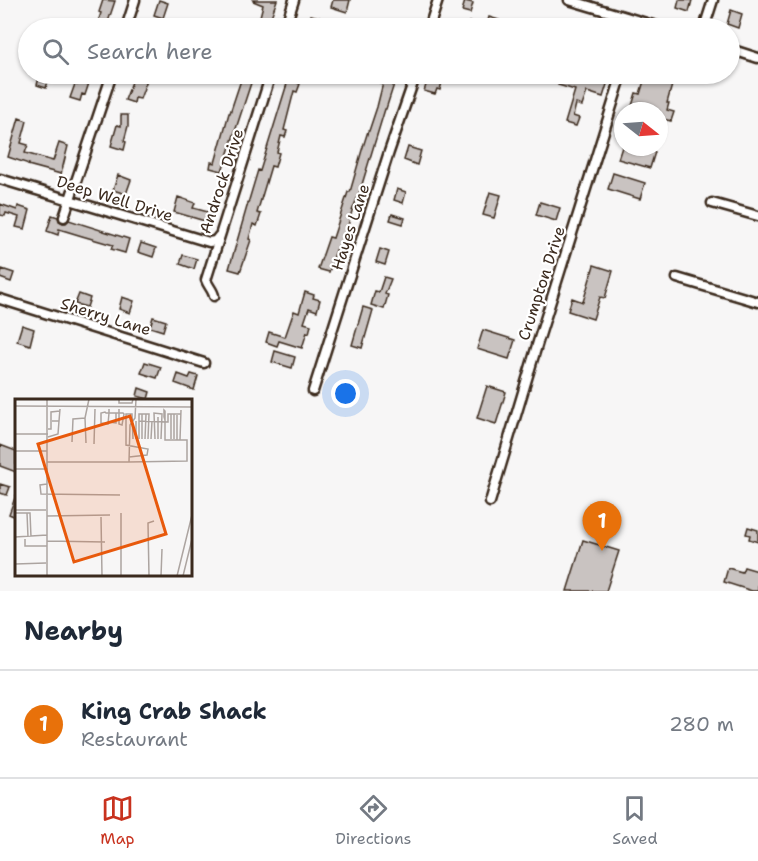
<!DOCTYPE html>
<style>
body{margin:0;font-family:"Shantell Sans",sans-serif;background:#f2f2f3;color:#1f2937}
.compass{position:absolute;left:614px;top:102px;width:54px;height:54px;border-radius:50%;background:#fff;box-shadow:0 2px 4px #0004;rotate:107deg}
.you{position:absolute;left:346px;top:394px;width:21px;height:21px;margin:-15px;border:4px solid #fff;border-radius:50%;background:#1a73e8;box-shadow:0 0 0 9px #1a73e833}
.badge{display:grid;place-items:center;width:39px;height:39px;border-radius:50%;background:#c8321e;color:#fff;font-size:20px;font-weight:700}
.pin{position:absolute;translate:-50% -50px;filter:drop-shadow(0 2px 3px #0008)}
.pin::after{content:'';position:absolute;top:32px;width:21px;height:18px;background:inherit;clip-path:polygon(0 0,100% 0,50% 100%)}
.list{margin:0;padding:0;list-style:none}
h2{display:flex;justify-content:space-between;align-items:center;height:78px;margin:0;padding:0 24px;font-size:26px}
h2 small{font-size:20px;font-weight:400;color:#747a83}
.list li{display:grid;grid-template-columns:39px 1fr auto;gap:18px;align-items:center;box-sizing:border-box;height:108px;padding:0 24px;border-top:2px solid #e0e1e3}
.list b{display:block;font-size:22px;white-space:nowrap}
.list p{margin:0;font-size:20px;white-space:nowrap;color:#747a83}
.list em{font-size:20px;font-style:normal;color:#747a83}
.icon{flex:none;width:33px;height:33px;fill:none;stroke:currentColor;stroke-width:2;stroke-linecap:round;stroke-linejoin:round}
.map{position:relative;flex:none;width:758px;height:591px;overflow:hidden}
.search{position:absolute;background:#fff;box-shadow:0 2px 4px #0004;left:18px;right:18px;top:18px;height:66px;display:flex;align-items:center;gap:15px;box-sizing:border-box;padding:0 21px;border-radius:33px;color:#747a83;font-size:22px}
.sheet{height:186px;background:#fff}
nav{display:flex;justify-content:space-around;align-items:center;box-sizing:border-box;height:84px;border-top:2px solid #e0e1e3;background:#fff;font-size:16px;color:#747a83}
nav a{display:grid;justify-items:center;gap:3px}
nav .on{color:#c8321e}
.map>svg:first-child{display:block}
</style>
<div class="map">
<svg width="758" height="591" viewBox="0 0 758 591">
<rect width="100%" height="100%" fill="#f7f6f6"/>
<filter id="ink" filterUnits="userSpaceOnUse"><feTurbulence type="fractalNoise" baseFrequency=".0167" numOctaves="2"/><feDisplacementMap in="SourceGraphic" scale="12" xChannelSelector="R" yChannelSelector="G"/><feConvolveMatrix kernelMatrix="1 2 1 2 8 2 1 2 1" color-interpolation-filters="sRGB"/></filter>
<g filter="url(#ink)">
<!-- building -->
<path fill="#c9c3c1" stroke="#3b2a1e" stroke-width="1.5" d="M103,0L115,1L106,28H96L101,13L99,12Z
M159,0L168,3L163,18L154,15Z
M253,0H277L267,28H257L263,5L253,1Z
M333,0H350L347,12L331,7Z
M679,0H692L689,12L677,8Z
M465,1L473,3L470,13L462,11Z
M731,10L742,14L738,28L727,24Z
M311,15L319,17L318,21L324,23L322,28H306Z
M489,17L499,20L497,28L486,27Z
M469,22L485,27V28H467Z
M40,74L50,75L46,88L37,85Z
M81,74H92L85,95L82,94L80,101L70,98L75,84L77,85Z
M135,74H143V75L148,77L140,99L135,98L134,103L125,100Z
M243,74L253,77L222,171L210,168L211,162L215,163L229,113H230Z
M290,74H301L298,83L300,84L297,92L294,91L284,130L287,131L285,137L281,136L277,152L279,153L275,167L271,166L257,213L261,214L257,226L253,224L249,239L251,240L240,272L229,269L246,210L258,170L260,171Z
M384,74L397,75L386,109H385L360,191L352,211L341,251L336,250L329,272L318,269L329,237L333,238L348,192H350L362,150L368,131H369L377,107L383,83H381Z
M436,74H444L440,90L437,89L435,94L424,91L428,79L434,80Z
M562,74H596L609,78L603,97L587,92L582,106L576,104L573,116L579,118L576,126L565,123L575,90L558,85Z
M646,74H675L667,103H669L667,110L674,112L671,121L659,118V111H637L631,109L636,93L640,94Z
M121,115H128V126L124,141L126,142L124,150L111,146L117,125L121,126Z
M19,118L27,121L21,143L28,145L25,153L53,161L59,143L68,146L61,174L28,165L29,164L8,157Z
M408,147L421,151L417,165L404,160Z
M622,147H637L655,152L650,168L618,159Z
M613,173L645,183L640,199L608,189Z
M118,175L131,180L126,194L113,190Z
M397,189L406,192L403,203L394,200Z
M490,192L501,195L494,218L483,215Z
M178,197L195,203L193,208L208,212L205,221L174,212Z
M540,202L560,208L556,221L536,215Z
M0,204L17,210L18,206L30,210L25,229L16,227L19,217L6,213L5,216L0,215Z
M392,214L405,218L403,224L390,220Z
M52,215L58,217L59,221L63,223H66L69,220L129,239L125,253L111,249L113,245L82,236L59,229L58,235L47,231Z
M141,243L156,248L153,257L138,252Z
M380,249L389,252L385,265L376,262Z
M183,255L197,259L194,269L180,264Z
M594,265L613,271L605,298L600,297L593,319L568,311L572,298L583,302Z
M2,269L14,273L11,282L0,278Z
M384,277L391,279L385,294L388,295L384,309L371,305L375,291L379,292Z
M305,292L314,295L313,298L320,300L317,311L309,308L304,323L311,325L309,333L307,332L302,348L279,341L277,346L266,342L269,332L285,337L294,311L299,313Z
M79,294L90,298L87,307L75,304Z
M122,297L134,301L130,313L119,309Z
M363,307L373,310L362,348L352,345Z
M153,317L166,321L163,331L150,327Z
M22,325L34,329L30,345L17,341Z
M483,330L515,340L509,359L477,349Z
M275,351L295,357L292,368L272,362Z
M145,362L161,367L157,378L141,373Z
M178,374L189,378L191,374L198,376L194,390L175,383Z
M487,386L506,392L496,424L477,418Z
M139,388L150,392L148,399L137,396Z
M0,445L16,451V472L0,466Z
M0,484L10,487L7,495L0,493Z
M16,495V517L9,514Z
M748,527L758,530V542L749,539L750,535L746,534Z
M583,540L619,551L606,591H567Z
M744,567L758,571V591H752L724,582L728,568L742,572Z"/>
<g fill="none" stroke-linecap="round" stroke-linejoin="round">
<defs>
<path id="minor" d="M569,0L663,28
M126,28L135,0
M285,28L294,0
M429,28L438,0
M704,28L713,0
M730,49L758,58
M0,179L209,242L215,241L219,236
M712,203L758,216
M64,217L112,74
M677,278L758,302
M214,296C213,290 208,286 206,280L271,74
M0,299L204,363
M313,391L389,152L416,74
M490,502L538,342L622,74"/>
</defs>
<!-- minor casing -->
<use href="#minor" stroke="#3b2a1e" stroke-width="13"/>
<!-- minor -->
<use href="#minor" stroke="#fff" stroke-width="8"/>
</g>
</g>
<g text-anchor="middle" stroke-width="4.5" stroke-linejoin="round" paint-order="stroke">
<!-- street labels -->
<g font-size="16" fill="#3b2a1e" stroke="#fff">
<text transform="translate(221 181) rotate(-72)" y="6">Androck Drive</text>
<text transform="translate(115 198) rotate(17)" y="6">Deep Well Drive</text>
<text transform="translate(350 227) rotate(-72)" y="6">Hayes Lane</text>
<text transform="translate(541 283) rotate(-72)" y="6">Crumpton Drive</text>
<text transform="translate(106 316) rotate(17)" y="6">Sherry Lane</text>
</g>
</g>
<!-- overview -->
<g transform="translate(15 399)">
<rect width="177" height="177" fill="#f7f6f6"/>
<path fill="none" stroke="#aca4a0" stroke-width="1.5" d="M104,0V4H117L118,0M121,0L120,19L115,26L114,63L172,62V41H150V21M0,7L177,8M149,11L150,12V21L149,18ZM101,14H108L109,15L107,26L104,25V10M70,19L74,0M37,22H44L45,10M124,22L153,23V15H166M93,23L101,24V14H91L90,13L86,14V24L93,25L94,14V10M33,30H36V13L45,12M0,35H33M33,38L43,35L44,22M121,40V22M124,40V15H134L133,40M127,40V15M130,40L131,15M136,40L137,22M140,40L139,14L147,15L146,40M143,40V18M156,40V15M159,40V15M162,41V16M165,41L166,11M57,43L58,20L70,19L71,44M79,45L80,10M0,52H32M114,58L132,56L133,50L111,46V15H117L118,40M32,63H114M0,70H33M32,85L25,86L26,95L105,96M0,111H31M0,114H15L16,138M12,114L13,138M32,117L95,116M86,118L87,177M0,138L32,136M10,140V147H32M32,142L90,143M0,165L31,164M32,177V0M106,177V114M134,177L133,124L139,122M146,177L147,150M162,177L177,116M168,177L177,140"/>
<path fill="#e8590c" fill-opacity="0.15" stroke="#e8590c" stroke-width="3" d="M115,17L151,135L59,163L23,45Z"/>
<rect width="177" height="177" fill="none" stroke="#3b2a1e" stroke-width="3"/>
</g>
</svg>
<svg class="compass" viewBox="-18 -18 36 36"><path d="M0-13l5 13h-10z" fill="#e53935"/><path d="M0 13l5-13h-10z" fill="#747a83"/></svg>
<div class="you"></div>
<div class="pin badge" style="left:602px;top:551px;background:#e8710a">1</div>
<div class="search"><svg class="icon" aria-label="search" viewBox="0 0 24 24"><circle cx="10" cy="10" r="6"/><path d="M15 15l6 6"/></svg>Search here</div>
</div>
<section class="sheet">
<h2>Nearby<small></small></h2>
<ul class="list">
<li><span class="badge" style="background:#e8710a">1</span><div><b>King Crab Shack</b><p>Restaurant</p></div><em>280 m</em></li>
</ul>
</section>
<nav>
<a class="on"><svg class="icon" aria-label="map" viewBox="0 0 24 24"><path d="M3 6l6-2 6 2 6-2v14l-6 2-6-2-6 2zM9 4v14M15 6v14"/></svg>Map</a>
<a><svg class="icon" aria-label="directions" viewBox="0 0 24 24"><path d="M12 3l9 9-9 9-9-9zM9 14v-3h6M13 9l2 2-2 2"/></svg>Directions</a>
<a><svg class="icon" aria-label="saved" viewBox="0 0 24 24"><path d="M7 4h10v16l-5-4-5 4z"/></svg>Saved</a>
</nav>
